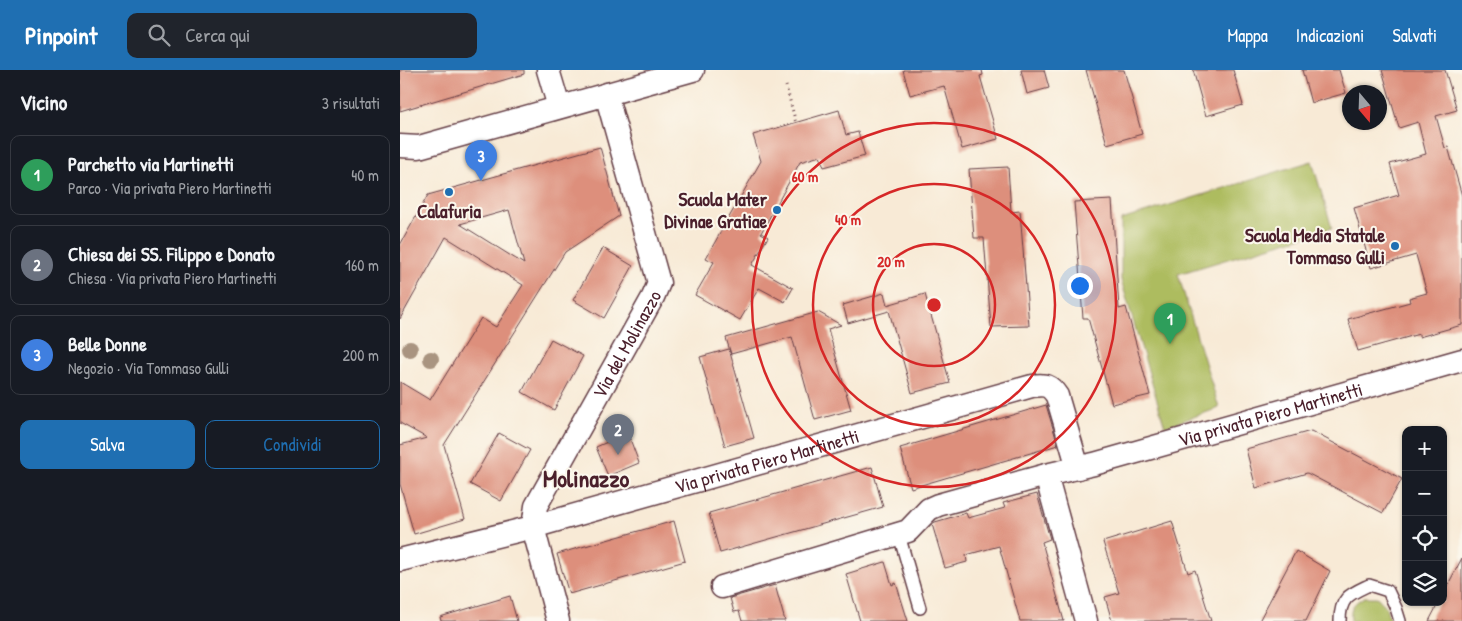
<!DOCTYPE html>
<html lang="it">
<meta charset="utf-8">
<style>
body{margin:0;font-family:"Patrick Hand",sans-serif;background:#20242c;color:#f1f3f6}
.controls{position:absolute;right:15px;bottom:15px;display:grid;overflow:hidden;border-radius:10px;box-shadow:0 1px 4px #0004}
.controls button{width:45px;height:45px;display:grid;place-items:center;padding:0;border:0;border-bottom:1px solid #363941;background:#171b24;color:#f1f3f6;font:25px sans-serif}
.compass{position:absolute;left:942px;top:15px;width:45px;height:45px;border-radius:50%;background:#171b24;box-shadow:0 1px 4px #0004;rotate:161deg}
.you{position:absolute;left:679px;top:215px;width:18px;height:18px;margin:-12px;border:4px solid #fff;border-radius:50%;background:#1a73e8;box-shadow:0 0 0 8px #1a73e833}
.badge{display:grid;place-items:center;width:32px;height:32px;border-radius:50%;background:#1f6fb2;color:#fff;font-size:16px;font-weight:700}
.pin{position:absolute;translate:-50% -41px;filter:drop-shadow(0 1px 2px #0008)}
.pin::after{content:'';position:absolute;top:26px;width:18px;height:15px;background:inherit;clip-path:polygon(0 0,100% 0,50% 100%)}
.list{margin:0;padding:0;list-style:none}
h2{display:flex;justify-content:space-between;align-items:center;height:65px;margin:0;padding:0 20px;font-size:21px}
h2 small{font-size:16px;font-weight:400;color:#9ea1a6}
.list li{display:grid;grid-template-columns:32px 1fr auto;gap:15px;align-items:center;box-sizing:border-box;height:80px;margin:0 10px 10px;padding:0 10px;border:1px solid #363941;border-radius:10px}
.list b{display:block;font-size:19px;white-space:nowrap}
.list p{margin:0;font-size:16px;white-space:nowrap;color:#9ea1a6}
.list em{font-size:16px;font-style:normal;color:#9ea1a6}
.actions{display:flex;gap:10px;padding:15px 20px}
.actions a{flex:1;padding:11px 0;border:1px solid #1f6fb2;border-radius:10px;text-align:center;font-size:18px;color:#1f6fb2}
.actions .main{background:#1f6fb2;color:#fff}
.icon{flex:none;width:28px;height:28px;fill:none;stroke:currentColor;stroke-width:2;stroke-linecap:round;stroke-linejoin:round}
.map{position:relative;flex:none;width:1062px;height:551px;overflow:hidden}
header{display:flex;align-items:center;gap:30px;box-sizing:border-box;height:70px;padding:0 25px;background:#1f6fb2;color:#fff}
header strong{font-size:24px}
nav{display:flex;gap:28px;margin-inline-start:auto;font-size:18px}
.search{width:350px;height:45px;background:#20242c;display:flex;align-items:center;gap:12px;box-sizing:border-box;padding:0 18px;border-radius:10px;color:#9ea1a6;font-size:19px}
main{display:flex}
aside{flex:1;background:#171b24}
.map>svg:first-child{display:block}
</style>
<header>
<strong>Pinpoint</strong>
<div class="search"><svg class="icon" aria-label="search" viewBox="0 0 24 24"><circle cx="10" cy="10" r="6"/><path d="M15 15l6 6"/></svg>Cerca qui</div>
<nav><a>Mappa</a><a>Indicazioni</a><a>Salvati</a></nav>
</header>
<main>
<aside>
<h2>Vicino<small>3 risultati</small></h2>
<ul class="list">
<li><span class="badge" style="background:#2e9e5b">1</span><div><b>Parchetto via Martinetti</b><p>Parco · Via privata Piero Martinetti</p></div><em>40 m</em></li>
<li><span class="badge" style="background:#6b7280">2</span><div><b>Chiesa dei SS. Filippo e Donato</b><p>Chiesa · Via privata Piero Martinetti</p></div><em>160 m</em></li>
<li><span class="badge" style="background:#3f7fe0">3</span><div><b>Belle Donne</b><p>Negozio · Via Tommaso Gulli</p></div><em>200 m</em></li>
</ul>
<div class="actions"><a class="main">Salva</a><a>Condividi</a></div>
</aside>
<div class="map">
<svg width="1062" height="551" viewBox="0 0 1062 551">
<rect width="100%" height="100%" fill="#fbf7ec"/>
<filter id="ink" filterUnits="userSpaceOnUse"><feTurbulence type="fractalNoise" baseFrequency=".02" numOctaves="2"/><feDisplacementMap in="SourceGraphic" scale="10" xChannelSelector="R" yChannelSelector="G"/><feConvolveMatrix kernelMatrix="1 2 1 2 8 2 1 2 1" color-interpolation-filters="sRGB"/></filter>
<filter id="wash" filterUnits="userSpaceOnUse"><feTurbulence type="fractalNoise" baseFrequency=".0096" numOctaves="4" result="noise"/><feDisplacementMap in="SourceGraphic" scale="20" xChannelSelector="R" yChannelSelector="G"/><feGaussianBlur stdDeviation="1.12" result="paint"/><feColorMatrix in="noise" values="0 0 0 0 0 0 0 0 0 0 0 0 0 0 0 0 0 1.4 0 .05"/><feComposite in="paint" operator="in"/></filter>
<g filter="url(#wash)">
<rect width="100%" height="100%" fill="#f8ead6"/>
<!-- green -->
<path fill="#adbc5e" stroke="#7c6e44" d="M912,91L932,158L778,204L819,338L765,357L721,210V150Z
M964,527H977L986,537L990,551H951C950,538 952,534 964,527Z"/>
<g id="blocks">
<!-- building -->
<path fill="#dd8f7c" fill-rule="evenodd" d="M0,0H124V4L0,41Z
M503,0H582L583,5L580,6L598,69L562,79L544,16L510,25Z
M621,0H644L649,18L627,24Z
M686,0H724L742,64L707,74Z
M793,0H833L843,35L806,46Z
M902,0H939L946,23L911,33Z
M982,0H1045L1057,40L1036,46L1045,78L1048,77L1062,126V255L1019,267V264L958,281L948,249L1010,232L1009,228L1027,223L1016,185L971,198L954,138L999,125L990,94L1026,84L1018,52L999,58Z
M439,40L446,65L458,62L465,86L424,97L420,86L400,92L361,163L368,167L352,195L393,218L385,232L359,218L340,250L295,225L314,192L306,188L361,91L353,65Z
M200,77L219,146L165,182L44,375L65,449L14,464L0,414V375L27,368L0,353V312L30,330L81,248L96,257L123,215L46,167L0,249V175L28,125ZM109,140L124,194L60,154Z
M608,97L611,142L620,141L629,256L591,257L584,168H574L569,99Z
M712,130L719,239L726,237L750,325L712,334L688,248H683L674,132Z
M203,178L233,196L204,248L173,230Z
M484,223L487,235L525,224L550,313L512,323L489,241L448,253L443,235Z
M418,242L441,255L428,259L451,340L415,350L392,267L331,284L326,268Z
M151,269L183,286L154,340L122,322Z
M329,279L354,368L325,376L300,287Z
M646,335L658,375L511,418L500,378Z
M911,361L1002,409L983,443L907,403L856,418L846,379Z
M99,363L130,380L101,431L70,414Z
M230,369L239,393L208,406L196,377L212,370L214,376Z
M472,397L483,437L320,483L309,443Z
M637,424L650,469L642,472L664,551H620L599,476L566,485L567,492L545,498L532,454L535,452L566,443L568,448L605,438L603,433Z
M274,451L285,491L169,524L157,484Z
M772,451L788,503L795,500L811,551H712L705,527L719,523L703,472Z
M896,481L930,501L906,551H859Z
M1062,488V551H1029L1039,532H1043V524Z
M485,492L492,515L496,513L508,551H460L446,504Z
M375,515L385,551H342L339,541L334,542L330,528Z
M110,526L117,551H41L40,547Z"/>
</g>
</g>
<g filter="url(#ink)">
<use href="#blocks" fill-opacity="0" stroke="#643d45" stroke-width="1"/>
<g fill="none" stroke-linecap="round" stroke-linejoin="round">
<defs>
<path id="lane" d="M499,465L520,538
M940,551C940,527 950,524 969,515L988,521L996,538L1000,551"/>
<g id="street">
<path d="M148,0L159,37"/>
<path d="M0,76L19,77L293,0"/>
<path d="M646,405L686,551"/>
<path id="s1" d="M0,490L133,457L632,316C645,314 650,315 657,326L678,398"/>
<path id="s2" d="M322,517L508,461L529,439L538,435L646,405L694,394L1062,290"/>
<path id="s3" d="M158,551L133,457L136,436L253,227L259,213L206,24"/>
</g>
</defs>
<!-- lane casing -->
<use href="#lane" stroke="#643d45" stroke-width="14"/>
<!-- street casing -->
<use href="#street" stroke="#643d45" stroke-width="25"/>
<!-- path -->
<path stroke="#643d45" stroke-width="3" stroke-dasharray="1 4" stroke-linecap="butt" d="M386,16L396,53"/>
<!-- lane -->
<use href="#lane" stroke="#fff" stroke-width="11"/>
<!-- street -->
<use href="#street" stroke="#fff" stroke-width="22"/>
</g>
<!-- trees -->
<g fill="#a99480">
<circle cx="10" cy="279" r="8"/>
<circle cx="31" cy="289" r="8"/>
</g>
</g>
<!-- distance rings -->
<g fill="none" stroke="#d62828" stroke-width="2.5">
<circle cx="534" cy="235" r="61"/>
<circle cx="534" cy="235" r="121"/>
<circle cx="534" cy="235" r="182"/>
</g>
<!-- markers -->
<g fill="#1f6fb2" stroke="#fbf7ec" stroke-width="2">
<circle cx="49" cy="122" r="5"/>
<circle cx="377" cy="140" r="5"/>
<circle cx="995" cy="176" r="5"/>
</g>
<g text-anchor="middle" stroke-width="4" stroke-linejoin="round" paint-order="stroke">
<!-- poi labels -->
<g font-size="19" font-weight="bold" fill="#4a1f2b" stroke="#fbf7ec" text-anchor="end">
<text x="367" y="136">Scuola Mater<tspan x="367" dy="22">Divinae Gratiae</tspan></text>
<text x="49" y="148" text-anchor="middle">Calafuria</text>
<text x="985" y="172">Scuola Media Statale<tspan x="985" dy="22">Tommaso Gulli</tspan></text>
</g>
<!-- street labels -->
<g font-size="19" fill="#4a1f2b" stroke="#fbf7ec">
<text dy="7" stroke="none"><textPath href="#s3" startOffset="304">Via del Molinazzo</textPath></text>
<text dy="7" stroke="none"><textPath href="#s2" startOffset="579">Via privata Piero Martinetti</textPath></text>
<text dy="7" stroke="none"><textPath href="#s1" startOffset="380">Via privata Piero Martinetti</textPath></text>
</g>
<!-- district labels -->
<g font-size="24" font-weight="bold" fill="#4a1f2b" stroke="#fbf7ec">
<text x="186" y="417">Molinazzo</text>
</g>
</g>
<circle cx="534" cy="235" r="8" fill="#d62828" stroke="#fbf7ec" stroke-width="2.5"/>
<g font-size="15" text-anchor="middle" font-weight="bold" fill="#d62828" stroke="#fbf7ec" stroke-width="4" stroke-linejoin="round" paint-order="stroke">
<text x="405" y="112">60 m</text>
<text x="448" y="155">40 m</text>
<text x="491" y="197">20 m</text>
</g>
</svg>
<div class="controls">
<button>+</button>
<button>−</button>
<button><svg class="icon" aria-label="locate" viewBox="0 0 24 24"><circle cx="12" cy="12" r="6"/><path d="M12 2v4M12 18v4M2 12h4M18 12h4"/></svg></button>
<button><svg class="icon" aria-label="layers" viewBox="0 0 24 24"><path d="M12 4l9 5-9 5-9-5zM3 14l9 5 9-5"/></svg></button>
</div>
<svg class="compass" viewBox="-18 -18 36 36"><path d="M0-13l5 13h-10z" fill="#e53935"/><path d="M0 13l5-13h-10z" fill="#9ea1a6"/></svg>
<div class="you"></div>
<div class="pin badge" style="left:770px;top:274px;background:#2e9e5b">1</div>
<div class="pin badge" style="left:218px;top:385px;background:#6b7280">2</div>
<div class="pin badge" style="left:81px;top:111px;background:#3f7fe0">3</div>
</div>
</main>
